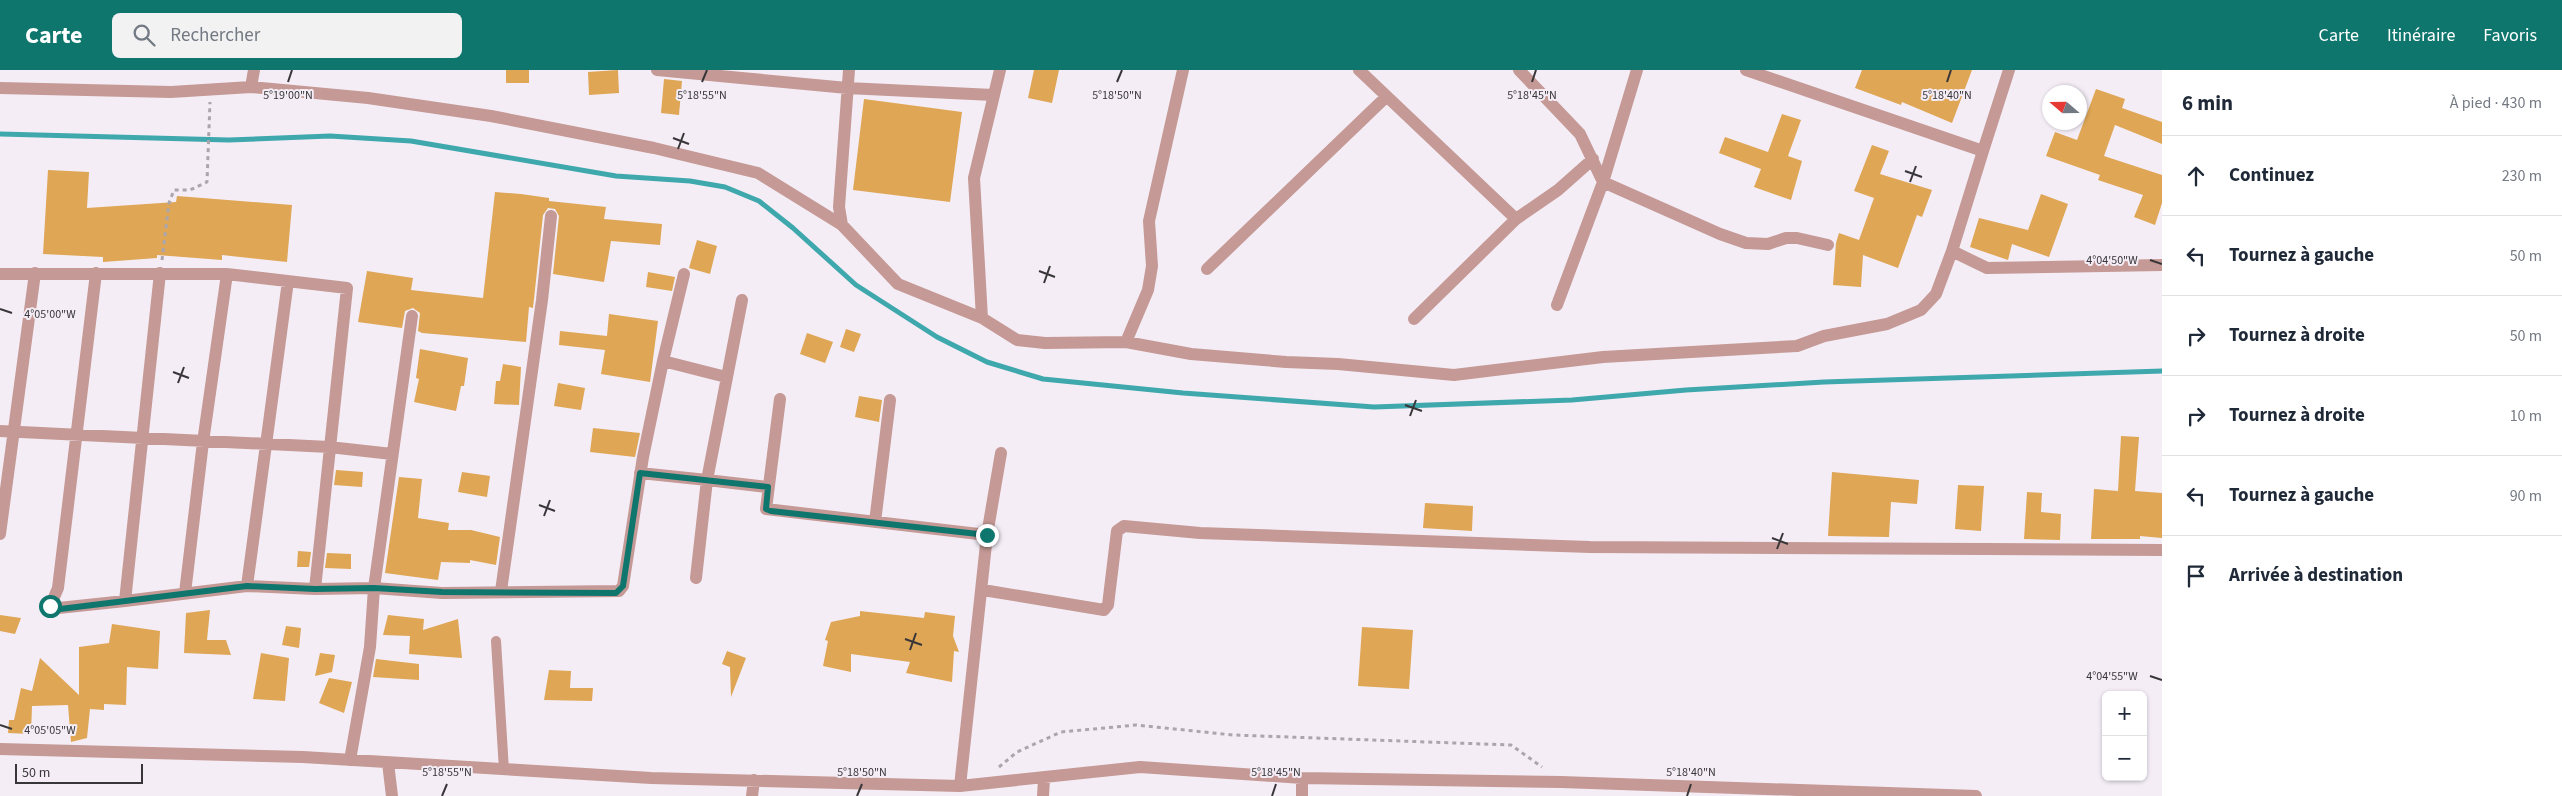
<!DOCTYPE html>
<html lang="fr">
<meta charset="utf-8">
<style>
body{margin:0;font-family:"Source Sans 3",sans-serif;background:#f2f2f3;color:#1f2937}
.controls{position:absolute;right:15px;bottom:15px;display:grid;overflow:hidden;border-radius:8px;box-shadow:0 1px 4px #0004}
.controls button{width:45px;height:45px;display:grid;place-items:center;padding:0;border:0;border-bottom:1px solid #e0e1e3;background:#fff;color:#1f2937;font:25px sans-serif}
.compass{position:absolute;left:2042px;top:15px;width:45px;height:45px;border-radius:50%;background:#fff;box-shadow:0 1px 4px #0004;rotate:290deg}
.scale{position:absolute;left:15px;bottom:12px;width:128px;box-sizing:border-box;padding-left:5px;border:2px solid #383639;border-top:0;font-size:14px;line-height:18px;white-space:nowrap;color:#383639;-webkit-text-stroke:4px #f4edf6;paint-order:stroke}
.stop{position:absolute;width:15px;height:15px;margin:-11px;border:4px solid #0f766e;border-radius:50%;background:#fff}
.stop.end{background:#0f766e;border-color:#fff;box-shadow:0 1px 5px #0008}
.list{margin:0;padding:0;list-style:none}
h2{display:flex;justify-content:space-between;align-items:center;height:65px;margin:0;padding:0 20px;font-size:21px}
h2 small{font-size:16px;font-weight:400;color:#747a83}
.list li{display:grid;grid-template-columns:32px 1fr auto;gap:15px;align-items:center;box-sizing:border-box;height:80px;padding:0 20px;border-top:1px solid #e0e1e3}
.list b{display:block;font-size:19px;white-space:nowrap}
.list em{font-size:16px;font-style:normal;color:#747a83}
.icon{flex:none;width:28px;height:28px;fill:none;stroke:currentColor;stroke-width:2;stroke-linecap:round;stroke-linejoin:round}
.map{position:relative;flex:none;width:2162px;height:726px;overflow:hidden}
header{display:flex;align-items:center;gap:30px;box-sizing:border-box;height:70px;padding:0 25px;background:#0f766e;color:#fff}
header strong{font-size:24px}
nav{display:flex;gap:28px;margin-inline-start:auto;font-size:18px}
.search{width:350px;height:45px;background:#f2f2f3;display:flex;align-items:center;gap:12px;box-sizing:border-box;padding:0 18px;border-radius:8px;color:#747a83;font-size:19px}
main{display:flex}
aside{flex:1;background:#fff}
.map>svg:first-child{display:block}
</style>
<header>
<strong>Carte</strong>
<div class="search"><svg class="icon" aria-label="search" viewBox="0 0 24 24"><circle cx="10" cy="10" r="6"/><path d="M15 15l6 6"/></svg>Rechercher</div>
<nav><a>Carte</a><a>Itinéraire</a><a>Favoris</a></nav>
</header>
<main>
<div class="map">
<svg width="2162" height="726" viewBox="0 0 2162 726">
<rect width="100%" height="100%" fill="#f4edf6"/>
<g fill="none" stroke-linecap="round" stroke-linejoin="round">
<!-- stream -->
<path stroke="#3fa8ac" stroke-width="5" d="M0,64L229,70L330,66L411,71L616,106L690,111L725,117L759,131L793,158L856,215L937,267L987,292L1043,309L1183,323L1374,337L1572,330L1686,320L1824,312L2162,301"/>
</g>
<!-- building -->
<path fill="#dea655" d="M506,0H529V13H506Z
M618,0L619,23L589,25L588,2Z
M1034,0H1059L1052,33L1028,28Z
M1862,0H1972L1952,53L1902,32L1901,35L1855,18Z
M664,9L682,11L679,45L661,43Z
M2096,19L2125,29L2122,38L2162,52V74L2115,55L2104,86L2162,105V133L2155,155L2134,147L2143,125L2098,110L2100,105L2046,86L2055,62L2077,70Z
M864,29L962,42L950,132L853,120Z
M1782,44L1801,50L1788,86L1802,91L1791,130L1754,117L1761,99L1719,83L1725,67L1768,82Z
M1872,75L1889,81L1880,104L1932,120L1922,147L1917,145L1898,198L1863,185L1861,217L1833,215L1836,173L1839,163L1859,170L1874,128L1854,121Z
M48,100L89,102L87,138L176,132L177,126L292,135L287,192L222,185V190L157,185V188L103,192V187L43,184Z
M495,122L521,124L549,128V131L606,137L604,149L662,154L660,175L611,171L604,212L553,204L559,146L555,139L548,138L543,145L534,229L533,238L529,237L526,272L422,263L418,261L420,243L413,238L405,241L402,258L358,252L367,201L413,208L411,220L483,228Z
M2041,124L2068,134L2049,187L2012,174L2008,190L1970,177L1979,148L2028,160Z
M697,170L717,176L710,204L689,198Z
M648,202L675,207L672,221L646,217Z
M609,244L658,251L650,312L601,304L605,280L559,275L560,261L607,266Z
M846,259L861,264L854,282L840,277Z
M807,263L833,272L825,293L800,284Z
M420,279L468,288L464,316H461L456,341L414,332L419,309L416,308Z
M503,294L521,297L519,335L494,334L496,311H500Z
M558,313L585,318L581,340L554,336Z
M859,326L882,330L879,352L855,347Z
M593,358L640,363L635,387L590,382Z
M2121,366L2139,367L2135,421L2162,423V468L2140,466V469H2091L2094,419L2118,421Z
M336,400L363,402L362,417L334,415Z
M462,402L490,406L487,427L458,422Z
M1832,402L1919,410L1917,434L1891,432L1889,467L1828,466Z
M399,407L422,409L418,448L449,453L448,460H471L500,467L496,495L470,490V493L441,492L438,510L385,503Z
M1958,415L1984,416L1981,461L1955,459Z
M2027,422L2042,423L2041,442L2061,444L2060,470L2024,469Z
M1425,433L1473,436L1472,461L1423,458Z
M298,481L311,482L309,497H297Z
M327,483L351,484V499L325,498Z
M210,540L207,570H226L231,585L184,583L186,543Z
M860,541L924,548L925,542L955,546L953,566L959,582L954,581L952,612L906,603L910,592L851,584V602L823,596L828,571L825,570L831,552L860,546Z
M0,545L21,548L15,564L0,561Z
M388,545L424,549L423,560L458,549L462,588L409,584L410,566L383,565Z
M112,554L160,561L158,599L127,597L126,635L104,634V640L90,639L87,668L71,672L68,635L32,636L31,664L8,663L9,650H14L21,618L32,621L40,588L79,625V577L109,573Z
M286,556L301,558L299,578L282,575Z
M1362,557L1413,560L1409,619L1358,616Z
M727,581L746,588L731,627L730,597L722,594Z
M261,583L289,588L285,631L253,629Z
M320,583L335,585L332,602L315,606Z
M376,589L419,594V610L373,607Z
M549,600L571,601L570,618H593L592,631L544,630Z
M329,608L352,612L344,643L319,633Z"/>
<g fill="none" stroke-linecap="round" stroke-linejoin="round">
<!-- path -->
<path stroke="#aba6ad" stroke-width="3" stroke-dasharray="4 4" stroke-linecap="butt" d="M162,190L169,133L174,120H190L207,112L210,32
M999,697L1017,682L1061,662L1136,655L1233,665L1511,675L1542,697"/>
<!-- service -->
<path stroke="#c59995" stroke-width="10" d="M496,571L504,700"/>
<!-- minor -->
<path stroke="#c59995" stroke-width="12" d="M657,0L847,18L993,25
M849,0L839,137L842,155L898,214L982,248L1017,270L1045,273L1126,272L1191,284L1286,292L1338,294L1454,305L1603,287L1797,276L1824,266L1887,254L1921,240L1936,224L1952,181
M1359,0L1516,149
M1519,0L1580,64L1603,112L1720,164L1746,173L1768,174L1786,168H1797L1828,175
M1746,0L1983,81L1952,181L1987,198L2162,195
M251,17L254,0
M0,18L171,22L251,17L368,28L491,46L654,78L758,103L842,155
M1983,81L2009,0
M1207,199L1386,27
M96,203L58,518L49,539L125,531
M160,203L125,531L247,516L315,519
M0,204H227L347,218L315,519L374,518L412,246
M684,204L663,291L726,307
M1557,235L1603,112L1637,0
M982,248L974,108L1000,0
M1414,249L1516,149L1558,120L1593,89
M1126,272L1148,220L1152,196L1149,151L1183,0
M780,329L766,439L987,465
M0,361L329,377L392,384
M640,403L707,410L742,230
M875,452L890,330
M0,464L35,203
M696,508L707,410L767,417
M247,516L288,211
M983,520L1104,540L1108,535L1117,461L1124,456L1200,463L1590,477L2162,480
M501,521L542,230L551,146
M185,523L203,372L227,204
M0,679L303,687L651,708L960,716L1140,697L1302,708L1561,712L1976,726
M350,690L370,577L374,518L442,523L619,521L623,516L643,387L663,291
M388,693L392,726
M1302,708V726
M960,716L987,465L1001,383
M752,726L754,710
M1043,726L1044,709"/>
</g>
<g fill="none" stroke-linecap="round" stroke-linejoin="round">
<!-- route -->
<path stroke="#0f766e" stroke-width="6" d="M50,536V539L52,540L247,516L315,519L374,518L442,522L616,523L623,516L640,403L768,417L766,439L771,441L987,465"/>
</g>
<!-- ticks -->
<path fill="none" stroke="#383639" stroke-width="2" d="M288,12L292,0M702,12L707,0M1117,12L1122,0M1532,12L1536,0M1947,12L1951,0M673,68L689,74M678,79L684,63M1905,101L1922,107M1910,112L1916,96M2150,190L2162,194M1039,201L1055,207M1044,213L1050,196M0,239L12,243M173,302L189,308M178,313L184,297M1405,335L1422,341M1410,346L1416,330M539,435L555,441M544,446L550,430M1772,468L1788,474M1777,479L1783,463M905,569L922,575M910,580L916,563M2150,606L2162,610M0,655L12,659M442,726L447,714M857,726L862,714M1272,726L1276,714M1687,726L1691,714"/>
<g font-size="12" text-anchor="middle" fill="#383639" stroke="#f4edf6" stroke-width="4" stroke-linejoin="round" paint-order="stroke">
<text x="288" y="29">5°19'00"N</text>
<text x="702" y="29">5°18'55"N</text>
<text x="1117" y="29">5°18'50"N</text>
<text x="1532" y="29">5°18'45"N</text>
<text x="1947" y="29">5°18'40"N</text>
<text x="2112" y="194">4°04'50"W</text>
<text x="50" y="248">4°05'00"W</text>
<text x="2112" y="610">4°04'55"W</text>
<text x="50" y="664">4°05'05"W</text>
<text x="447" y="706">5°18'55"N</text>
<text x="862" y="706">5°18'50"N</text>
<text x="1276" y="706">5°18'45"N</text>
<text x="1691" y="706">5°18'40"N</text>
</g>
</svg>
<div class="controls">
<button>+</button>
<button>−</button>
</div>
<svg class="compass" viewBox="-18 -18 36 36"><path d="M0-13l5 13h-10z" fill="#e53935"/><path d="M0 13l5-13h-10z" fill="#747a83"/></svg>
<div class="scale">50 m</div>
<div class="stop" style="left:50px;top:536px"></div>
<div class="stop end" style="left:987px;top:465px"></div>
</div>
<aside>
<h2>6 min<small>À pied · 430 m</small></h2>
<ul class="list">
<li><svg class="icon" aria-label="ahead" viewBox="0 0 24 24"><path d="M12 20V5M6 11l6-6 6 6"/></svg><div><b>Continuez</b></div><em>230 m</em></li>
<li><svg class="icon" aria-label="left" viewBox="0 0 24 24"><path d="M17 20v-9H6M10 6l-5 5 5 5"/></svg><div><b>Tournez à gauche</b></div><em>50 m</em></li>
<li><svg class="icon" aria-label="right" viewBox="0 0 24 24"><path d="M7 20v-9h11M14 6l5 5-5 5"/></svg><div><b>Tournez à droite</b></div><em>50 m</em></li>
<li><svg class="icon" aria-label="right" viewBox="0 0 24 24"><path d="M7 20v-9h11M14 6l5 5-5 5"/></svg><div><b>Tournez à droite</b></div><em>10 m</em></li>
<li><svg class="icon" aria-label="left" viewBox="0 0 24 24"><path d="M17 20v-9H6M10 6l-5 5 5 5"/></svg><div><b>Tournez à gauche</b></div><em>90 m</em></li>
<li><svg class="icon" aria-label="arrive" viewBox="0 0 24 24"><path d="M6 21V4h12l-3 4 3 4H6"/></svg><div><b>Arrivée à destination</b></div></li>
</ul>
</aside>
</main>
